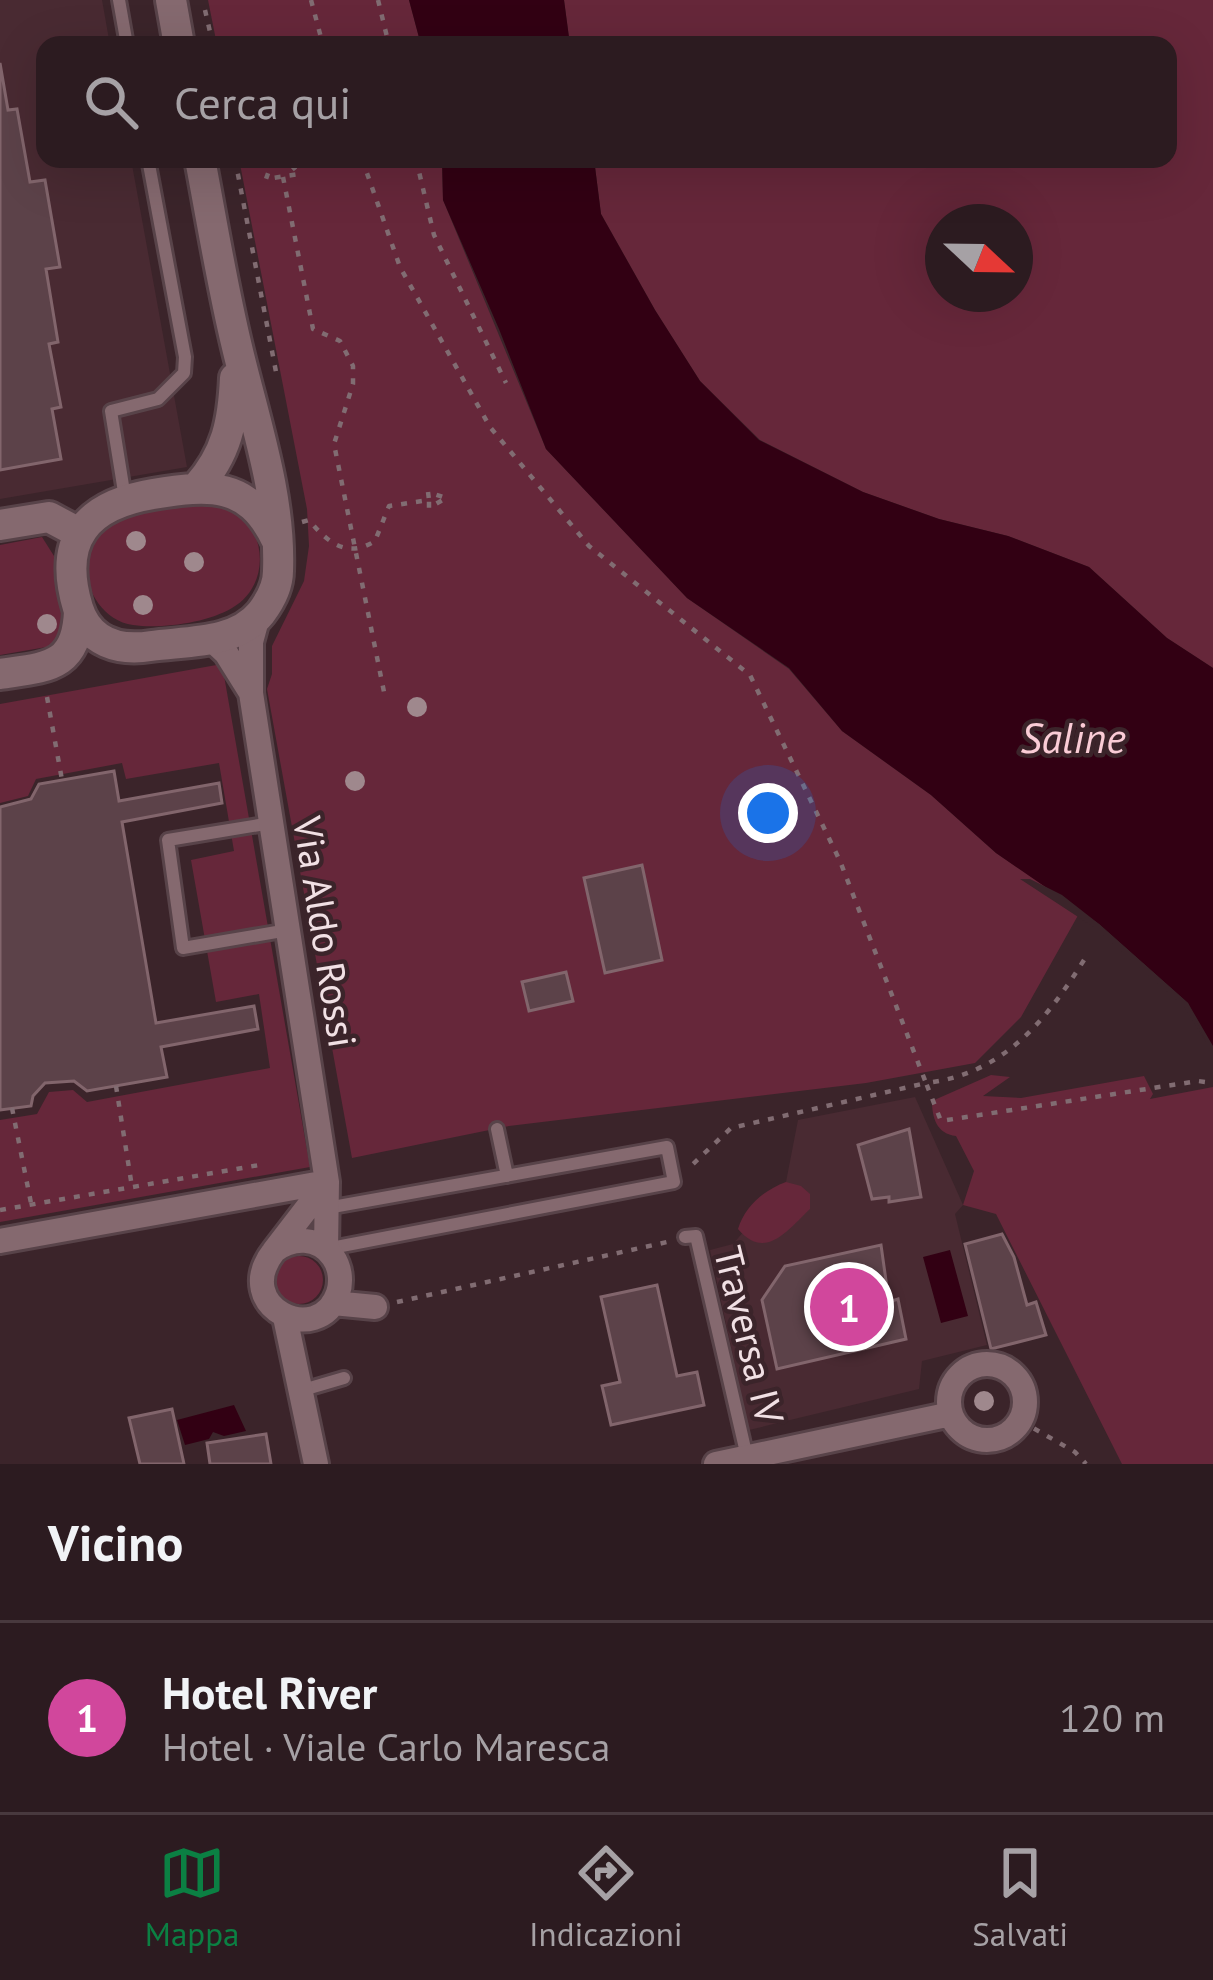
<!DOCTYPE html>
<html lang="it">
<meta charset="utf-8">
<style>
body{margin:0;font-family:"PT Sans",sans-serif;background:#38282d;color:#f1f3f6}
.compass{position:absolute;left:925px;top:204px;width:108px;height:108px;border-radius:50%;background:#2c1b20;box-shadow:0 12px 48px #0002;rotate:112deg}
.you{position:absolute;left:768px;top:813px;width:42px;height:42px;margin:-30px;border:9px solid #fff;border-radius:50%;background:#1a73e8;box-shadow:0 0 0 18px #1a73e833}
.badge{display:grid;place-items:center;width:78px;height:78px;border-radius:50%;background:#0b8043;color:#fff;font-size:39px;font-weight:700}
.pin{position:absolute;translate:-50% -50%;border:6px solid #fff;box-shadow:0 3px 12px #0006}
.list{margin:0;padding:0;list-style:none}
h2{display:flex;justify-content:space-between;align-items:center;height:156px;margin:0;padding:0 48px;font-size:51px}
h2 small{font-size:39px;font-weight:400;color:#a6a1a5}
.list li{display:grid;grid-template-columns:78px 1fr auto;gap:36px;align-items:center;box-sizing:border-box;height:192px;padding:0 48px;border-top:3px solid #48393e}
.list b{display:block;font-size:45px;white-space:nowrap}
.list p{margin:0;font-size:39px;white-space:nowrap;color:#a6a1a5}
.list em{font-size:39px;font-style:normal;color:#a6a1a5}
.icon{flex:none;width:66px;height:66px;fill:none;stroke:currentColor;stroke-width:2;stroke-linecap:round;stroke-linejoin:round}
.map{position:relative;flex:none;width:1213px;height:1464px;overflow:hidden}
.search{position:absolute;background:#2c1b20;box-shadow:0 12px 48px #0002;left:36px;right:36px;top:36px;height:132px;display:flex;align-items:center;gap:30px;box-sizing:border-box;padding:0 42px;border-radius:24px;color:#a6a1a5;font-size:45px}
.sheet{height:348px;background:#2c1b20}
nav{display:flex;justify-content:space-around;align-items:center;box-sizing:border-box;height:168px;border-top:3px solid #48393e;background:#2c1b20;font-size:33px;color:#a6a1a5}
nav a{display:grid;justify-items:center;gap:6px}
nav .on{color:#0b8043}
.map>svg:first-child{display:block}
</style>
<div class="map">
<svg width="1213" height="1464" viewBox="0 0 1213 1464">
<rect width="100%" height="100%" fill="#3b242a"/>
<!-- built -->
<path fill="#492a32" d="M0,0H102L110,45H45V159H131L187,467L0,499Z
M915,1097L963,1205L955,1214L987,1345L922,1361L919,1389L749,1430L710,1250L733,1244L786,1182L798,1120Z"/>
<!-- green -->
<path fill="#66273a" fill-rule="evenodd" d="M208,0H409L421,45H217Z
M564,0H1213V668L1167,638L1089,567L1008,536L939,519L863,492L760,440L700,381L655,310L601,214L594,159H1168V45H570ZM943,222H1015V294H943Z
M239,159H442L443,200L546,449L687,598L789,669L842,731L931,795L996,853L1081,910L1021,1017L975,1063L866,1083L509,1126L352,1158L267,689L272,674V646L304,581L309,546L307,509Z
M199,496C210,499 224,501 233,508C268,532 270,586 232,608C207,623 161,629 133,625C86,619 66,544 110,520C132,508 174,502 199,496Z
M42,537L54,556L56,589L67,623L58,645L0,655V545Z
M222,664L310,1167L0,1222V1120L37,1114L49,1092L73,1090L87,1102L270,1068L259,994L216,1002L191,860L234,851L219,763L126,779L122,763L36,779L28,796L0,803V704Z
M991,1075L1010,1077L983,1096L1021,1098L1144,1076L1153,1094L1150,1099L1213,1087V1464H1122L996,1214L963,1205L974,1171L956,1136C937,1134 932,1118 932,1101Z
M786,1182L801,1186L810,1194V1209C787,1231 765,1261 738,1229C745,1206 764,1190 786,1182Z
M275 1280a24 24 0 1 1 48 0a24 24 0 1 1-48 0Z"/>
<!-- water -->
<path fill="#320013" d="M409,0H564L570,45H421Z
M442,159H594L601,214L655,310L700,381L759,440L863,492L939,519L1008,536L1089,567L1167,638L1213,668V1046L1188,1003L1099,924L996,853L931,795L842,731L789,668L687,598L546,449L499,329L443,200Z
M950,1250L968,1316L941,1323L923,1257Z
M234,1405L246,1431L224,1436L213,1432L209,1439L185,1445L177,1420Z"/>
<!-- pier -->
<path fill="#3b242a" d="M1020,879H1030L1062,895L1099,924L1188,1003L1206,1042L1184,1007L1095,928Z"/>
<!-- building -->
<path fill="#5c4249" stroke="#82656c" stroke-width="3" d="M0,63L8,110L17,109L30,182L45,180L60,267L46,269L58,342L49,344L61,407L52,409L61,459L0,470Z
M114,771L119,801L219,783L222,803L122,822L156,1023L254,1006L258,1029L161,1047L167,1077L87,1091L74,1081L45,1083L33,1096L31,1106L0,1110V807L31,799L39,784Z
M642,865L662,960L605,973L584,878Z
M566,972L573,1001L529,1011L522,982Z
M909,1129L921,1197L889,1202V1197L872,1199L858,1145Z
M1002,1234L1014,1257L1027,1305L1036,1302L1046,1335L991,1349L965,1244Z
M881,1245L889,1302L898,1299L906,1339L777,1369L762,1300L785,1266Z
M657,1285L677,1376L697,1372L704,1405L611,1425L602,1386L620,1382L601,1297Z
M172,1409L184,1464H140L129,1418Z
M266,1434L271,1464H210L207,1443Z"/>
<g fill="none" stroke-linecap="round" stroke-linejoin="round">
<defs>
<path id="service" d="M119,0L127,45
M125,498L111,411L158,399L184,373L185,357L148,159
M271,823L168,840L183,948L288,930
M497,1129L507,1176
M685,1237L696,1236L747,1457
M326,1249L674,1182L667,1147L327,1208
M303,1390L344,1378"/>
<path id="minor" d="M258,616L251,642V693L327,1182L326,1249
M210,638L226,653L251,693
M0,1241L327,1182
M274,1251C292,1237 318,1236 333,1257C340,1267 342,1281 338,1293C319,1349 230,1307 274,1251L327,1182
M333,1303L375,1307
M285,1317L316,1464
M949 1402a38 38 0 1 1 76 0a38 38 0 1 1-76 0Z
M716,1464L951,1414"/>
<path id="tertiary" d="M171,0L179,45
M200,159C212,222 222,285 237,347C254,419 281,496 278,571C278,586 270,601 261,613C236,644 188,641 151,646C119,651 89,643 78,608C57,539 87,505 153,494C209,485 248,481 276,539
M197,487C227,454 233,421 235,378
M0,525L49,517L79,533
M0,674C47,667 77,668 79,611"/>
</defs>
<!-- service casing -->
<use href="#service" stroke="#584349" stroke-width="18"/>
<!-- minor casing -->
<use href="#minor" stroke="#584349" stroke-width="30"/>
<!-- tertiary casing -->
<use href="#tertiary" stroke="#584349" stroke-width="36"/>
<!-- path -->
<path stroke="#816c72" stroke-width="4.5" stroke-dasharray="6 9" stroke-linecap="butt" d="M311,0L323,45
M378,0L389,45
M205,10L213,45
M235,159L277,377
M273,159L266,179L299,174L286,159
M362,159L400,267L490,427L589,546L750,675L840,861L926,1083L731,1128L693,1164
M416,159L434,235L506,383
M283,177L313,329L340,341L353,366V384L334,444L384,692
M302,522L309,520C327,542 347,559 375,541L389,506L429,500V508L446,498L428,492L429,500
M47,697L62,780
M1084,960C1045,1022 1003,1074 926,1083L941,1121L1198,1081L1213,1083
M116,1086L132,1187
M12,1108L31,1203
M0,1210L265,1164
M397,1302L667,1242
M1021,1421L1075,1452L1086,1464"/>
<!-- service -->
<use href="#service" stroke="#85696f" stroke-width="12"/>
<!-- minor -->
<use href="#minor" stroke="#85696f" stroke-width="24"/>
<!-- tertiary -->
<use href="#tertiary" stroke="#85696f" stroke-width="30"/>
</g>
<!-- trees -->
<g fill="#9f888d">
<circle cx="136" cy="541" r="10"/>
<circle cx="194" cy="562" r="10"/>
<circle cx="143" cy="605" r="10"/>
<circle cx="47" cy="624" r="10"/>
<circle cx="417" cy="707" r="10"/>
<circle cx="355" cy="781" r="10"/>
<circle cx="984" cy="1401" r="10"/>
</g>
<g text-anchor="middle" stroke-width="9" stroke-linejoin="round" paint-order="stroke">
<!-- street labels -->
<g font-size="39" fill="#f1e0e4" stroke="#3b242a">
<text transform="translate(325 932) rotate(81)" y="14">Via Aldo Rossi</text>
<text transform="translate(749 1335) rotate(76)" y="14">Traversa IV</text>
</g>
<!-- water labels -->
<g font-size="42" font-style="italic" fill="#faccd6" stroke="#3b242a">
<text x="1073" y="753">Saline</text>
</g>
</g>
</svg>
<svg class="compass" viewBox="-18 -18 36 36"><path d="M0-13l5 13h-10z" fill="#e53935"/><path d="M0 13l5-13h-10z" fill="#a6a1a5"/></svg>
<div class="you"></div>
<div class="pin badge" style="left:849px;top:1307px;background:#d1479c">1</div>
<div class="search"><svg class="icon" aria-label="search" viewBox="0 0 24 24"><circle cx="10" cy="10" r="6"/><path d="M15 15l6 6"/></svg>Cerca qui</div>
</div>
<section class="sheet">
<h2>Vicino<small></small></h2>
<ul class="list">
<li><span class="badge" style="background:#d1479c">1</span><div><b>Hotel River</b><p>Hotel · Viale Carlo Maresca</p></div><em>120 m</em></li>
</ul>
</section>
<nav>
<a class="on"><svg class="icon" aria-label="map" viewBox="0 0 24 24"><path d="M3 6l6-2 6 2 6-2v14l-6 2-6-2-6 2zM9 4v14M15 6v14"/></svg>Mappa</a>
<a><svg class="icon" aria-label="directions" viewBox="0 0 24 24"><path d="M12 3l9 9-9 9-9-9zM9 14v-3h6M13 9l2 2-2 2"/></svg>Indicazioni</a>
<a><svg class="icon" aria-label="saved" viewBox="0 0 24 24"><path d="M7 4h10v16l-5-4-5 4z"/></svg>Salvati</a>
</nav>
